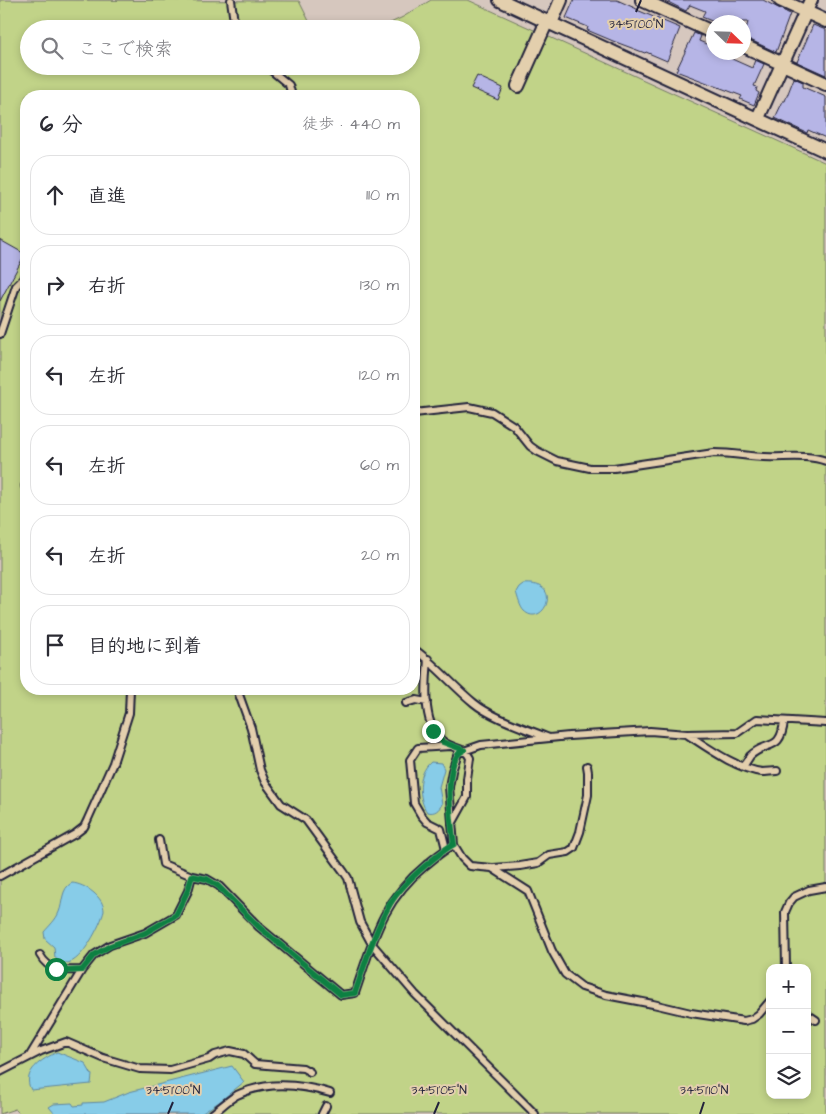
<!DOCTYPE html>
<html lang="ja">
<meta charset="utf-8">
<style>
body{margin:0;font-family:"Architects Daughter","Klee One",sans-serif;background:#f7f7f7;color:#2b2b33}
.controls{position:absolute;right:15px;bottom:15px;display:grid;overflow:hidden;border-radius:10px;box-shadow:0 2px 8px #0003}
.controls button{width:45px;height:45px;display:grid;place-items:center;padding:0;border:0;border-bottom:1px solid #e1e1e2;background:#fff;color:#2b2b33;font:25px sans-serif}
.compass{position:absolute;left:706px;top:15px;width:45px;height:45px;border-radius:50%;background:#fff;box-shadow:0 2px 8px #0003;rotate:113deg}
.stop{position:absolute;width:15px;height:15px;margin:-11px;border:4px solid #0b8043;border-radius:50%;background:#fff}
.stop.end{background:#0b8043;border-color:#fff;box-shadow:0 1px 5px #0008}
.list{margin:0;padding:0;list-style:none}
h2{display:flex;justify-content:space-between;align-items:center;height:65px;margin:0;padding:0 20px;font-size:21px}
h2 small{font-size:16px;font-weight:400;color:#7c7c81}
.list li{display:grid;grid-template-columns:32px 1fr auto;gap:15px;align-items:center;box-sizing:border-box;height:80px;margin:0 10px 10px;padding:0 10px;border:1px solid #e1e1e2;border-radius:20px}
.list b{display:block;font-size:19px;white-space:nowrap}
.list em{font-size:16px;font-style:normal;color:#7c7c81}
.icon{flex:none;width:28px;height:28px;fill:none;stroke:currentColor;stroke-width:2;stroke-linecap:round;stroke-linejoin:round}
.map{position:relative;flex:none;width:826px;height:1114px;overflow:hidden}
.search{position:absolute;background:#fff;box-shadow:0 2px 8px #0003;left:20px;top:20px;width:400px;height:55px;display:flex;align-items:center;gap:12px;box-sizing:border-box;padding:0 18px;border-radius:28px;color:#7c7c81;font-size:19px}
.panel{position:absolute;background:#fff;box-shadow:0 2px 8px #0003;left:20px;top:90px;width:400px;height:605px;border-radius:20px}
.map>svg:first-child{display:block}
</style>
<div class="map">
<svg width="826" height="1114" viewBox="0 0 826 1114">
<rect width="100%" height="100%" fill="#d6c7be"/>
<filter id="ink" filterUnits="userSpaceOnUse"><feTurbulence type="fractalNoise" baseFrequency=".02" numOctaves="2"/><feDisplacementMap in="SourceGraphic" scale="10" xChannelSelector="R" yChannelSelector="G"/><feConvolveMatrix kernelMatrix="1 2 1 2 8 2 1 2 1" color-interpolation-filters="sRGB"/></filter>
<g filter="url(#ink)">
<!-- green -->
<path fill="#c1d388" stroke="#727a62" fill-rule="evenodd" d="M0,0L299,1L313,29H29V66H411V29H378L403,17L431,0H468L826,163V1114H20L15,1109L0,1114ZM26,96H414V689H26ZM770,968H807V1095H770Z"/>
<!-- water -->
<path fill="#87cce8" stroke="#5f88a3" d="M523,584C566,581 543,629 524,611C520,607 518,598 516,592L519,587Z
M431,762L441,763L444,769L439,787L442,804C439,810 435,814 427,812C418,799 417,773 431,762Z
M72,883C85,884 104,897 104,911C101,924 82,962 67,963C63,963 59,960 55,958L54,947L45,939L44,932C49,926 56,920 59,912C63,903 61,888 72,883Z
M57,1052L85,1063L92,1075L91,1084L31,1090C21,1071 43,1059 57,1052Z
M232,1066L244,1082L219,1102L201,1114H55L49,1107L54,1104L72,1103L74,1106L83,1105V1103L104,1102L129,1092Z"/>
<!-- building -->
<path fill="#b6b5e6" stroke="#22223b" d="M574,0H617L637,9V10L680,28L667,61L646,52L645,53L613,41L587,30L588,27L566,18Z
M664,0H763L790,14L776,52L744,37L748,22H714L702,17L705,11L690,5L686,11Z
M813,25L826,30V75L797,62Z
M694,33L701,36L699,41L714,47V52H724L723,55L752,68L755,60L764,64L754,86L757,87L756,91L759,93L754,105L740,99L742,96L676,71Z
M477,76L503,88L498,100L471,88Z
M794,78L803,82V87L826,97V138L808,130L807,133L775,118L783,101H785Z
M0,240L25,254L0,301Z"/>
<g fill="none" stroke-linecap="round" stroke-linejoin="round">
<defs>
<path id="service" d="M231,0L235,29
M266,66L289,85L292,96
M0,334L16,286L26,276
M414,413L469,407L492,412L514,426L530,446L537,451L557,461L590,468H614L714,453C732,453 747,456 764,457C784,458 807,454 826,461
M25,486L26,489
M414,649C436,665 453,686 474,703C492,718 527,729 549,738
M428,659C426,684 421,727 445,743C454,749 465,747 470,758L467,779V797L452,824
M237,689L251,728L260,770L265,782L281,804L306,820L344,872L348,878L360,922L372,944L415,994L535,1114
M406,703L416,700L427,702
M688,735C708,748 737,769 762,772C767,772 772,771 777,771
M743,766C746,763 748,759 750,756C766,740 781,753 784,721
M446,849L441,829L427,822L421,815L414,803L410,760L418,748L450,746
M494,868L520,866L538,863L549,855L568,852L574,848L580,832L588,795V772L587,766
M0,876L75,834L84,827L87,821L113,763L129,713L130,689
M192,876L207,879L219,886L259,927L341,995L355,993C373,941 381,902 426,865C435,858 443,850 454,845
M40,955C49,972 65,971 82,970
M786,968L785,912L789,903L794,897L809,890L826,887
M770,1001L759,1014L752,1019L744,1021L691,1013L653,1004L606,995L582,987L565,974L552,951L528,891L492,868L470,866L462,858L454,845L449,787L452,771L458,753L481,745L569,736L650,731L687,734L737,733L757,719L826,723
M807,1014L816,1020
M29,1057L82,970L94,955L110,945L145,933L176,915L188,891L192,876L163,864L159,840
M0,1072L41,1051L66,1042L103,1058L140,1069L170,1070L209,1059L215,1055L230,1051L244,1054L255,1064L303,1068L310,1072
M212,1114C220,1108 228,1100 237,1095C266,1081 300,1084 330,1093
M322,1114L326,1106"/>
<path id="minor" d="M500,0L826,151
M642,0L714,33
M780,0L826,21
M551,23L561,0
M744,46L826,84
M518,86L547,21
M758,118L811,0"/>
</defs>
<!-- service casing -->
<use href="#service" stroke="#22223b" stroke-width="10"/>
<!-- minor casing -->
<use href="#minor" stroke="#22223b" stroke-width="16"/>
<!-- service -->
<use href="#service" stroke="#e3cfad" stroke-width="6"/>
<!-- minor -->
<use href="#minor" stroke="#e3cfad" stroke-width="12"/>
</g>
</g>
<g fill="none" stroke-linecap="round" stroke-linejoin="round" filter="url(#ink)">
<!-- route -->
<path stroke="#0b8043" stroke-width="6" d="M56,969L65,971L82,970L94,955L110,946L145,933L176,915L188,890L192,876L207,879L218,886L259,927L341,995L355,993C365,964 374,932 390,904C399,889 413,876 426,865C435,858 443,850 454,844C451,825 442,759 464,750L443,742L433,731"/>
</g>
<!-- ticks -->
<path fill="none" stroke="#22223b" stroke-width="2" d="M636,12L641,0M168,1114L173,1102M434,1114L439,1102M700,1114L704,1102"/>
<g font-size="12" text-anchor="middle" fill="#22223b" stroke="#e3cfad" stroke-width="4" stroke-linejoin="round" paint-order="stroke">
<text x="636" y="28">34°51'00"N</text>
<text x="173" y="1094">34°51'00"N</text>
<text x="439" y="1094">34°51'05"N</text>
<text x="704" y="1094">34°51'10"N</text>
</g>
</svg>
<div class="controls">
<button>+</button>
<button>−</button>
<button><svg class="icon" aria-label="layers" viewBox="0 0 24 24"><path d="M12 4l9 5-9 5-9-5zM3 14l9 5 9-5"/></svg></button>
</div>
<svg class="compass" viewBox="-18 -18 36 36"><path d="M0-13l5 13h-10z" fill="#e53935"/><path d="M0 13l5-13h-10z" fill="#7c7c81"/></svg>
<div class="stop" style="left:56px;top:969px"></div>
<div class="stop end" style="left:433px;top:731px"></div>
<div class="search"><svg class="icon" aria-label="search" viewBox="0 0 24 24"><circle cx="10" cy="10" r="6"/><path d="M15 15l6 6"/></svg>ここで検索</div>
<section class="panel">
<h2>6 分<small>徒歩 · 440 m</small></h2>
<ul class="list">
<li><svg class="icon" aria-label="ahead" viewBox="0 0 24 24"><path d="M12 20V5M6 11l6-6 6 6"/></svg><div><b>直進</b></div><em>110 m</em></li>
<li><svg class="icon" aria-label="right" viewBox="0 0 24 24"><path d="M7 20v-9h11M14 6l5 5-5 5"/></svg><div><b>右折</b></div><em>130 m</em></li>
<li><svg class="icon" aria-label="left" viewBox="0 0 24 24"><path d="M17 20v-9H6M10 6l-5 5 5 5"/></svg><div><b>左折</b></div><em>120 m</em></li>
<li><svg class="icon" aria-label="left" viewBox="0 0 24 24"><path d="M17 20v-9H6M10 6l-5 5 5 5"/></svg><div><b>左折</b></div><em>60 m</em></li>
<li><svg class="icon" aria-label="left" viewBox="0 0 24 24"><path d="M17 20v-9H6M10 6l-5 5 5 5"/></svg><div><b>左折</b></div><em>20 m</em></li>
<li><svg class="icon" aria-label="arrive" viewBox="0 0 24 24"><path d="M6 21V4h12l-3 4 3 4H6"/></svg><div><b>目的地に到着</b></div></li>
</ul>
</section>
</div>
